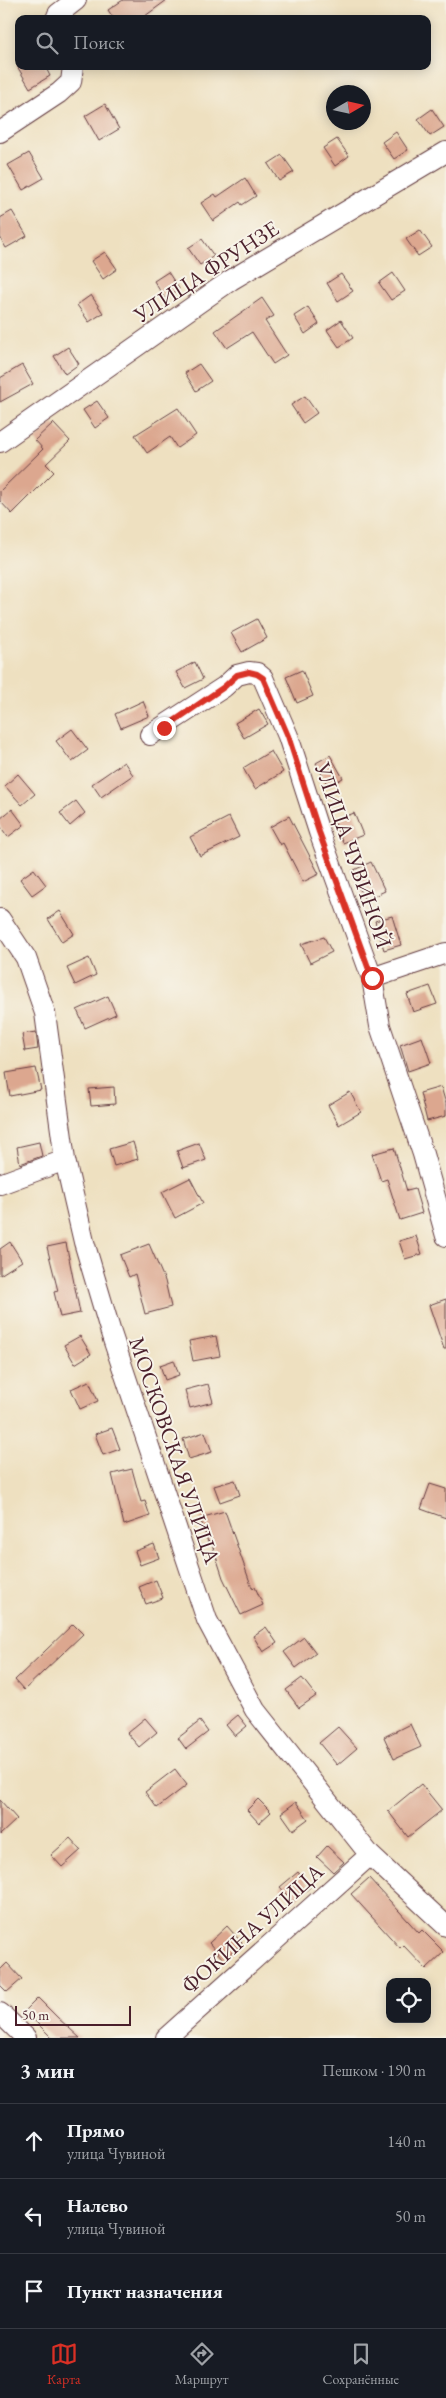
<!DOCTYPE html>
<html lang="ru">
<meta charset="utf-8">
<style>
body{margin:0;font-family:"EB Garamond",serif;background:#242831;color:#f1f3f6}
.controls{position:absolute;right:15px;bottom:15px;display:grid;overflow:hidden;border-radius:10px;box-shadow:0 2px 12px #0003}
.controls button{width:45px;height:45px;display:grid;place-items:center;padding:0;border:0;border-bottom:1px solid #363941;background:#171b24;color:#f1f3f6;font:25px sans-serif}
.compass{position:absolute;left:326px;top:85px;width:45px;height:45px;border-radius:50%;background:#171b24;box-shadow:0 2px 12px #0003;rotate:81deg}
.scale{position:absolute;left:15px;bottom:12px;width:116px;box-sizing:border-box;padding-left:5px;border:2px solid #4a1f2b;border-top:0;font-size:14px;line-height:18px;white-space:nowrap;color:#4a1f2b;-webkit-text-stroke:4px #f7f3e8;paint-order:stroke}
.stop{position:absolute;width:15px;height:15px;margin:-11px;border:4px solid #d93025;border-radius:50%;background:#fff}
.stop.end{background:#d93025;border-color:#fff;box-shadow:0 1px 5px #0008}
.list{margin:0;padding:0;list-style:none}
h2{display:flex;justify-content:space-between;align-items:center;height:65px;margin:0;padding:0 20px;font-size:21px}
h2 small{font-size:16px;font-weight:400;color:#9ea1a6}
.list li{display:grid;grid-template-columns:32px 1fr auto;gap:15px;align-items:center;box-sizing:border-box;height:75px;padding:0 20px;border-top:1px solid #363941}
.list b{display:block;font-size:19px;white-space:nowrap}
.list p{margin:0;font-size:16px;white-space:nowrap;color:#9ea1a6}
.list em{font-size:16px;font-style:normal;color:#9ea1a6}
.icon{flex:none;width:28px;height:28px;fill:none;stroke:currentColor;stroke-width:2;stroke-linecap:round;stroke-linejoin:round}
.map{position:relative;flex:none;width:446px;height:2038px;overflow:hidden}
.search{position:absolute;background:#171b24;box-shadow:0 2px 12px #0003;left:15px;right:15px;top:15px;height:55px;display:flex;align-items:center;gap:12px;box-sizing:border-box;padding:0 18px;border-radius:10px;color:#9ea1a6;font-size:19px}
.sheet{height:290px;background:#171b24}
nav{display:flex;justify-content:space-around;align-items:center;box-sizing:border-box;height:70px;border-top:1px solid #363941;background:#171b24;font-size:14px;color:#9ea1a6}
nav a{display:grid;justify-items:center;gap:2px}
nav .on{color:#d93025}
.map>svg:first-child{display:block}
</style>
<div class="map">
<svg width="446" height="2038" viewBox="0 0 446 2038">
<rect width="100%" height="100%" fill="#f7f3e8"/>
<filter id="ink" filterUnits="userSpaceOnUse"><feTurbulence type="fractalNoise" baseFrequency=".02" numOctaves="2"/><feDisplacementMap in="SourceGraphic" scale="10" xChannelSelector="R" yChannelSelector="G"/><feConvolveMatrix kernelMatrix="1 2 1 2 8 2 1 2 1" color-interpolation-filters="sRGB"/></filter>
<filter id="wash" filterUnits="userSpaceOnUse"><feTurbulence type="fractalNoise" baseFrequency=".0096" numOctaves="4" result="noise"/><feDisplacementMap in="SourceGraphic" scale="20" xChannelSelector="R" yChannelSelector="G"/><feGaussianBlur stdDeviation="1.12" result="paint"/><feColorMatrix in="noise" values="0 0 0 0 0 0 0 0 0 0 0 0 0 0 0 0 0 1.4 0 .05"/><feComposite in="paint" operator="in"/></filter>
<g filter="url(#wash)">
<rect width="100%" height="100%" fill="#eee0c0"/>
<g id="blocks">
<!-- building -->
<path fill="#dca78f" d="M123,0H167L141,19H114L108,10Z
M17,66H45L50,76L30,88Z
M105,104L119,129L99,141L85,116Z
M432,109L444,127L430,136L418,119Z
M396,132L408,150L394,159L382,142Z
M337,139L349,156L335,166L323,148Z
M29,153L44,178L23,190L8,165Z
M282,155L294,172L279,181L268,164Z
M245,178L256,196L242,205L240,202L213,221L201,203L215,194L217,197Z
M12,211L27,236L6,248L0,237V218Z
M420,230L432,247L418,256L406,239Z
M202,239L214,256L200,265L188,248Z
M105,252L117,269L103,279L91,261Z
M168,272L179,289L165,299L154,281Z
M393,273L405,291L391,300L379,283Z
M341,274L353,291L338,301L327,283Z
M91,295L103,313L89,322L77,305Z
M262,298L274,316L265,321L287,355L273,364L252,332L227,348L215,331Z
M308,307L319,324L305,334L294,316Z
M341,320L353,338L339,347L327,330Z
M68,347L79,364L65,374L54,356Z
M199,364L211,381L196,391L185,373Z
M22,365L33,384L0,402V378Z
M305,396L317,413L303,423L291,405Z
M97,401L109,418L95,428L83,410Z
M178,408L196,435L177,448L170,437L147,453L135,435Z
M53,423L70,441L46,464L54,472L12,514L0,501V491L43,449L35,440Z
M257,619L267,638L242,652L231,633Z
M195,662L203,679L185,688L176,672Z
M302,670L313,696L297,703L286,677Z
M143,701L149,716L121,728L115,714Z
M259,709L268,724L244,738L235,723Z
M72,729L88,750L72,762L56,741Z
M271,751L283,772L255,789L243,768Z
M330,755L343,778L328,786L316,763Z
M124,762L133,775L101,797L92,784Z
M18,774L35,794L22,805L5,786Z
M76,801L85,813L70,826L60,813Z
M12,809L24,825L8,837L0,826V819Z
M354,813L363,835L343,843L334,821Z
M289,816L319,874L303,882L283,843L280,845L270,827Z
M229,817L239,837L200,856L190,837Z
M371,862L385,891L365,900L352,871Z
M34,869L46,885L32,895L20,879Z
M60,911L74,934L62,942L48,919Z
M392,916L401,945L384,950L375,921Z
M324,937L332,952L310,963L301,944Z
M89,958L96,975L75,985L67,968Z
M430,986L437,1004L413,1012L407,994Z
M108,996L116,1014L85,1028L77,1010Z
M36,1032L38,1049L25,1051L22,1034Z
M422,1037L431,1063L408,1071L400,1045Z
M36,1068L41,1090L10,1096L6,1073Z
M114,1087L115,1104L91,1106L89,1089Z
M441,1087L446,1104V1116L427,1121L420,1093Z
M350,1092L361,1112L339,1125L328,1105Z
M39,1142L42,1156L20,1164L17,1147Z
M133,1142L138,1159L114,1166L109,1149Z
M199,1143L206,1160L183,1168L177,1151Z
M394,1148L407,1191L415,1189L422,1213L400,1220L387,1179L381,1181L372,1154Z
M190,1178L203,1203L175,1218L162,1192Z
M416,1236L422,1254L405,1259L399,1241Z
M10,1242L22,1261L0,1275V1249Z
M66,1243L80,1313L60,1317L54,1292L58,1291L47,1247Z
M149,1244L165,1281L171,1307L145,1314L135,1274L129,1277L120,1255Z
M446,1299V1349H444L429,1305Z
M80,1336L91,1354L75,1364L64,1345Z
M216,1336L220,1356L193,1361L189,1341Z
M174,1360L179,1375L165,1380L160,1365Z
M89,1381L98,1401L80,1409L71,1389Z
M208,1384L213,1402L190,1408L185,1390Z
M112,1428L120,1449L103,1455L95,1434Z
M205,1432L212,1452L189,1459L183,1439Z
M132,1469L141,1502L145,1501L150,1516L124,1525L112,1474Z
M235,1480L240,1495L220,1502L214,1486Z
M430,1484L446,1489V1518L421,1509Z
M225,1511L252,1588L255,1587L263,1605L241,1615L223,1578L211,1541L208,1542L200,1518Z
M154,1544L159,1558L140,1565L135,1551Z
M156,1580L163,1598L146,1604L139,1587Z
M73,1624L83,1634L24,1690L15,1680Z
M266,1627L277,1643L263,1652L253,1636Z
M304,1637L316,1653L296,1668L284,1652Z
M302,1678L316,1696L299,1708L286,1690Z
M238,1715L247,1726L235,1736L226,1725Z
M145,1718L157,1732L139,1747L127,1733Z
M200,1721L208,1732L186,1749L178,1738Z
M410,1724L421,1747L394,1759L384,1737Z
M338,1727L357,1748L337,1765L319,1743Z
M175,1769L187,1785L157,1808L145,1792Z
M421,1784L442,1810L408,1837L388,1811Z
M258,1799L271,1812L259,1823L247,1810Z
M0,1800L17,1819L0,1835Z
M296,1802L308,1819L293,1830L281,1813Z
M70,1838L81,1850L62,1867L51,1855Z
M327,1846L344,1862L333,1872L317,1857Z
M298,1872L310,1887L293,1902L280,1887Z
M369,1878L419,1933L422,1930L444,1952L426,1969L403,1945L400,1948L351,1894Z
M227,1926L242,1943L224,1960L209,1943Z
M7,1963L22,1979L7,1992L0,1985V1970Z
M38,1998L58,2018L80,2038H52L25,2011Z"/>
</g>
</g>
<g filter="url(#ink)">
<use href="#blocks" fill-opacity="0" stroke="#633c41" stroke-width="1"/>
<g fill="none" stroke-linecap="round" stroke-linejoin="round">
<defs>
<path id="minor" d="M56,19L58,14L76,0
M0,132L59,93L71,82L73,66
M0,442L231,280L446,152
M150,735L224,687L237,675L249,672L257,673L263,678L288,736L319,832L372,978L380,1026L423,1154L446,1236
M0,919L26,958L45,1013L65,1160L84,1242L111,1333L207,1620L255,1710L370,1855L446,1926
M372,978L446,953
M0,1184L65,1160
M0,2013L26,2038
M166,2038L370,1855"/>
</defs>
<!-- minor casing -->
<use href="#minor" stroke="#633c41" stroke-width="22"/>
<!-- minor -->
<use href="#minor" stroke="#fff" stroke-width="20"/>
</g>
</g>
<g fill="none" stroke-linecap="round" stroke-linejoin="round" filter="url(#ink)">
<!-- route -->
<path stroke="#d93025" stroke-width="6" d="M164,728L224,687L237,675L249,672L257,674L263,678L288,736L319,832L372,978"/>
</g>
<g text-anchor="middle" stroke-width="4" stroke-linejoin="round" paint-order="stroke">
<!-- street labels -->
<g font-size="22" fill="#4a1f2b" stroke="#f7f3e8">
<text transform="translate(206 271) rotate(-33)" y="8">УЛИЦА ФРУНЗЕ</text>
<text transform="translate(354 855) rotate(71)" y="8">УЛИЦА ЧУВИНОЙ</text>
<text transform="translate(175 1450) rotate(71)" y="8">МОСКОВСКАЯ УЛИЦА</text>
<text transform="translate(252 1928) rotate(-42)" y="8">ФОКИНА УЛИЦА</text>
</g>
</g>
</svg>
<div class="controls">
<button><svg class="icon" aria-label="locate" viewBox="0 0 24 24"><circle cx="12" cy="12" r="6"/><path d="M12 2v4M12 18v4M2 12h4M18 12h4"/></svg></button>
</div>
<svg class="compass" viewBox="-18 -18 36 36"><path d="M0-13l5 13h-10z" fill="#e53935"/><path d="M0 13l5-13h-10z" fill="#9ea1a6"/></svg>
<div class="scale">50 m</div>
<div class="stop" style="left:372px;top:978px"></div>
<div class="stop end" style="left:164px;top:728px"></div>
<div class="search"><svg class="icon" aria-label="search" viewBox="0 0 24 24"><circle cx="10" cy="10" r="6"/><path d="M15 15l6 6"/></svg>Поиск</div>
</div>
<section class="sheet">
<h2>3 мин<small>Пешком · 190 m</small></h2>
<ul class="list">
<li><svg class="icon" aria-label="ahead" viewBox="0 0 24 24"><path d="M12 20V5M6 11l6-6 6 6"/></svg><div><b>Прямо</b><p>улица Чувиной</p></div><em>140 m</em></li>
<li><svg class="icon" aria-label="left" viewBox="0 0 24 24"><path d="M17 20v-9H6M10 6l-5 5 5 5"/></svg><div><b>Налево</b><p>улица Чувиной</p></div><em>50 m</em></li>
<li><svg class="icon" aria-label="arrive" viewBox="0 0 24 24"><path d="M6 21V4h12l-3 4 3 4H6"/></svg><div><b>Пункт назначения</b></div></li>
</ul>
</section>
<nav>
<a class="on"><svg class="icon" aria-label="map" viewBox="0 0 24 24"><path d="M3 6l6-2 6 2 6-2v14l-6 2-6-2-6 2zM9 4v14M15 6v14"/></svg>Карта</a>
<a><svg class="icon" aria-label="directions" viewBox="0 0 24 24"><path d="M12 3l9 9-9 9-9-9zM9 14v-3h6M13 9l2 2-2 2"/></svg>Маршрут</a>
<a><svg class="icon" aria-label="saved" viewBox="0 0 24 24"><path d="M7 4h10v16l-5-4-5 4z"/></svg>Сохранённые</a>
</nav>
